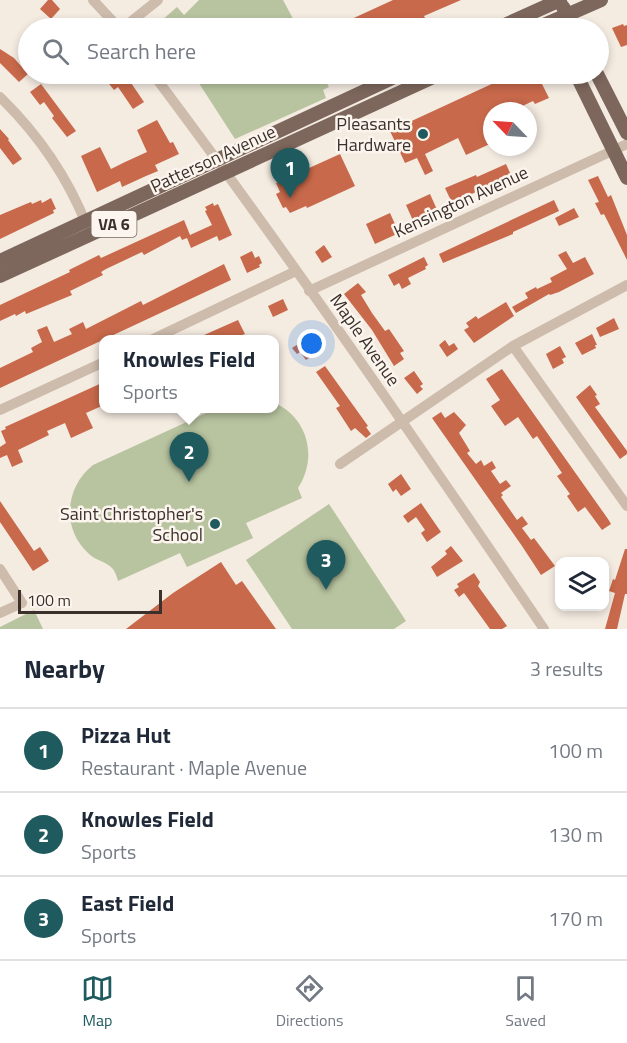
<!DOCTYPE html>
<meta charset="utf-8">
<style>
body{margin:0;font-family:"Titillium Web",sans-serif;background:#f6f6f7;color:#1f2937}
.controls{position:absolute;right:18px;bottom:18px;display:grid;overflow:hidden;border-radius:12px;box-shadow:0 3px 9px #0003}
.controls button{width:54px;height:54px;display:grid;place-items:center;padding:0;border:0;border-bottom:2px solid #e0e1e3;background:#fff;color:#1f2937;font:30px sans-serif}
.compass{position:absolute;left:483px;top:102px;width:54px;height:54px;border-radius:50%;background:#fff;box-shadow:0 3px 9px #0003;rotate:295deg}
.scale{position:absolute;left:18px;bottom:15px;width:144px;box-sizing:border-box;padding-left:6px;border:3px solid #3b302b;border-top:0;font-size:16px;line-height:21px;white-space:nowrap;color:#3b302b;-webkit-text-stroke:4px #fbf5ee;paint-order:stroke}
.you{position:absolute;left:312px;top:344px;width:21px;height:21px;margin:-15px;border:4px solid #fff;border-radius:50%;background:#1a73e8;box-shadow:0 0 0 9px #1a73e833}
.badge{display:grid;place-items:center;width:39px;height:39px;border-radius:50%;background:#1f5a5e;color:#fff;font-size:20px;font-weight:700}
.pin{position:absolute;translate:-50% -50px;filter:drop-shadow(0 2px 3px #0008)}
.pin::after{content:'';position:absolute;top:32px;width:21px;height:18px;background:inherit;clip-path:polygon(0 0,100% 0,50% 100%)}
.popup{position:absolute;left:99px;top:335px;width:180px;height:78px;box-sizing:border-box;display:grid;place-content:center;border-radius:12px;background:#fff;filter:drop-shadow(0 2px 4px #0005);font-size:20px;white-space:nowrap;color:#747a83}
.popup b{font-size:22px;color:#1f2937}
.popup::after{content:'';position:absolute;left:50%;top:100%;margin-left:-12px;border:12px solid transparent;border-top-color:#fff}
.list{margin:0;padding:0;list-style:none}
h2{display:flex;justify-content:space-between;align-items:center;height:78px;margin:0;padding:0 24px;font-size:26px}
h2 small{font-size:20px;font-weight:400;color:#747a83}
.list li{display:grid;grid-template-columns:39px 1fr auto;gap:18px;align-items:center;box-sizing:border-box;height:84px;padding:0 24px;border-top:2px solid #e0e1e3}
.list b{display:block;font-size:22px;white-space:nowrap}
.list p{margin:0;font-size:20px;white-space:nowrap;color:#747a83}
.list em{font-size:20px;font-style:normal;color:#747a83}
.icon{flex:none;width:33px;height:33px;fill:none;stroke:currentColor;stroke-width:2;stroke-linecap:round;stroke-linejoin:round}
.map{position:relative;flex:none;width:627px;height:629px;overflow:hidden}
.search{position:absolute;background:#fff;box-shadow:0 3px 9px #0003;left:18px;right:18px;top:18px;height:66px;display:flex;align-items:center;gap:15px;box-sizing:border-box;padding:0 21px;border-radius:33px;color:#747a83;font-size:22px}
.sheet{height:330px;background:#fff}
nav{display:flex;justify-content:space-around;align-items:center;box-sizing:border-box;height:84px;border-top:2px solid #e0e1e3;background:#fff;font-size:16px;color:#747a83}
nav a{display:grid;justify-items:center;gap:3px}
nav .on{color:#1f5a5e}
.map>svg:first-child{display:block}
</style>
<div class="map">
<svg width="627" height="629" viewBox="0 0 627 629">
<rect width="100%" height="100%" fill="#f4ebe1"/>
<!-- green -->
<path fill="#b8c4a0" d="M199,0H283L298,28H157L161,21L177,7L184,15Z
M193,74H322L329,87L323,90L326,98L235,139Z
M275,403C308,418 318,458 298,488L302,498L246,523L253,538L187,567L180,553L118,581C117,577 115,571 112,568C107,562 95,560 89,554C61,529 65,487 93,465L215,409L274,408Z
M329,504L406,621L394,629H292L246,560Z
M34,610L43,629H0V627Z"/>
<!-- building -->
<path fill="#c8694b" d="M48,0H52L60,9L51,19L40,9Z
M393,0H461L424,16L430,28H332Z
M623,24L624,26L627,25V45L621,47L612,28Z
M0,49L14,58L28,74L19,82L0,63Z
M101,74H125L144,102L133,109L118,87L114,90Z
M513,74H537L549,98L535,104L533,101L512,111H492V143L466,155L458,138L425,154L433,171L425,175L417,158L405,163L390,131Z
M41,84L76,131L67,137L52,118L54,116L44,102L40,105L30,92Z
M157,120L170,143L173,142L179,154L155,165L158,171L146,176L122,187L120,181L97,192L81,156L100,147L111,169L125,162L147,152L137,130Z
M0,129L9,139L8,140L22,159L13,165L0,148Z
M340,154L355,186L307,208L306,206L290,213L286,207L283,208L276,194L280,192L276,183Z
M506,164L511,175L477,189L478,191L463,198L465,202L454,207L445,188L476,175L477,177Z
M598,176L608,197L611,195L627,235V260L604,214L601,215L595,203L599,202L588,180Z
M430,194L439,214L415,225L406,205Z
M51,198L56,209L53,210L54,213L0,239V215L26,204L31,202L32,204L41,200L42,203Z
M554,200L559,211L513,232V234L443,263L439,254Z
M213,203L214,206L218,204L232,235L219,241L217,236L191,248L187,238L182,240L180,236L144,255L142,252L106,269L101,272L103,275L70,291L72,295L26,314L25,311L16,316L15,314L0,321V305L70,272L69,270L99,255L101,258L184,220L190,235L212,225L205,211L207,210L205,207Z
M574,208L579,217L559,226L555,218Z
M390,213L399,233L375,244L366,224Z
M324,245L332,257L322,263L315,252Z
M252,251L255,258L259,256L262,263L259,265L260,267L247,273L240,257Z
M566,251L573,263L585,257L594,274L559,292L550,295L549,294L516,313L512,307L528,298L525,293L536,287L537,289L552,282L550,278L567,269L558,255Z
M424,257L428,265L425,267L426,269L408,278L411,284L402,289L399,283L394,286L388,275Z
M224,264L231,280L0,388V368L33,352L31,348L42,342L37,330L47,326L54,342L72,334L69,329L83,322L86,329L141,301L143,305Z
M358,283L366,292L361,295L372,313L385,331L389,329L404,351L400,353L404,359L394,366L372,330L344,294Z
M283,299L288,310L273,317L268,306Z
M506,302L514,316L474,343L464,330L469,327L466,323L476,316L478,319Z
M614,318L619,329L600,337L596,328Z
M238,320L245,334L232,339L230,335L221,339H195Z
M592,334L597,345H595L596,348L582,355L575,343Z
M306,339L316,353L306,360L300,352L297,354L292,348Z
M445,340L449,346L454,343L458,349L447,357L439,345Z
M560,346L566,357L562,359L564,363L553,369L546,354Z
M325,366L368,426L366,427L371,434L366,438L355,428L351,431L338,411L336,408L340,406L316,372Z
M502,369L608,519L611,524L602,530L585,507L578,512L567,496L570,494L557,476L562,473L537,436L533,439L518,417L505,426L491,406L500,400L486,379Z
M414,371L423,384L420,386L423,389L417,394L404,378Z
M104,382V405L86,413L93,428L71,438L65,423L47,431L49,435L18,450L23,462L12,467L7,455L0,458V447L6,443L1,431L6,429L5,427Z
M590,385L597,395L595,396L600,404L595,407L627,451V454L620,459L576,397Z
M441,412L445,418L454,412L466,425L459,433L470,451L467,453L476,464L481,460L484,466L492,461L496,468L491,471L500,484L506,480L511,486L501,493L503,495L501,497L517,520L522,516L528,524L522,528L531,540L534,538L555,566L541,575L522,546L432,418Z
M401,474L411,489L401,496L396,489L393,492L388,484Z
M0,501L34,551L40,547L49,561L33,571L0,522Z
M421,503L441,532L427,542L421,533L425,530L416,517L408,523L403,516Z
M451,546L463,561L437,577L431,567L447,554L445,551Z
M625,549H627V594H625L617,629H605L615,593L609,591L613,579L615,580Z
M221,562L236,585L242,581L276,629H126L173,593Z
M474,573L480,582L478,586L507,626L502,629H490L464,593L459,597L454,590L459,587L457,584Z"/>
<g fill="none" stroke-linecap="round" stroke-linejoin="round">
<!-- minor -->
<path stroke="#cdbbac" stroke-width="10" d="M93,0L119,28
M123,28L158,0
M153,74C289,255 417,442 544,629
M0,97C37,133 68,178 87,226
M309,291L627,144
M151,340L296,271
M513,346L627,506
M0,410L104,362
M340,464L513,346L627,285
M0,569L22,603L0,613"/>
<!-- major -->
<path stroke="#7d675c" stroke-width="14" d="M563,7L574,28
M498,28L560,0
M537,28L601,0
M576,74L627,178
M597,74L627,133
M0,261L401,74
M0,276L440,74"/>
</g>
<!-- markers -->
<g fill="#1f5a5e" stroke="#fbf5ee" stroke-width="2">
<circle cx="423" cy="134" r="6"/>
<circle cx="215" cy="524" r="6"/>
</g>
<g text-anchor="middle" stroke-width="5" stroke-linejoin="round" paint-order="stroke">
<!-- shield labels -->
<rect fill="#fbf5ee" stroke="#756b66" stroke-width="1.5" x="91.5" y="211" width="45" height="26" rx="4.5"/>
<g font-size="16" font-weight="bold" fill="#3b302b">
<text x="114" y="230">VA 6</text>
</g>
<!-- poi labels -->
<g font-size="18" fill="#3b302b" stroke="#fbf5ee" text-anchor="end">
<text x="411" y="130">Pleasants<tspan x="411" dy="21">Hardware</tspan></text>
<text x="203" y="520">Saint Christopher's<tspan x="203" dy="21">School</tspan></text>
</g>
<!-- street labels -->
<g font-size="18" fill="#3b302b" stroke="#fbf5ee">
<text transform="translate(213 159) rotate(-25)" y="6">Patterson Avenue</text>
<text transform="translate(461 202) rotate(-25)" y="6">Kensington Avenue</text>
<text transform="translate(365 340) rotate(55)" y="6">Maple Avenue</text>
</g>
</g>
</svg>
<div class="controls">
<button><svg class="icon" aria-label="layers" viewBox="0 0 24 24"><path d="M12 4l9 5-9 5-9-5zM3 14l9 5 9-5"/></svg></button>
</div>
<svg class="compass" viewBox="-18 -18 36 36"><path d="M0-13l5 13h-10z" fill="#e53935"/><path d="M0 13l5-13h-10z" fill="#747a83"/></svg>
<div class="scale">100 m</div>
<div class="you"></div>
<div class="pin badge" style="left:290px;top:198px">1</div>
<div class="pin badge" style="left:189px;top:482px">2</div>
<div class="popup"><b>Knowles Field</b>Sports</div>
<div class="pin badge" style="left:326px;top:590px">3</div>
<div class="search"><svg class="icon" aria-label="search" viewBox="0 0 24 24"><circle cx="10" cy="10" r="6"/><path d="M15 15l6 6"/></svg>Search here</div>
</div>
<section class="sheet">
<h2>Nearby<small>3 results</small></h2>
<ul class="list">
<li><span class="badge">1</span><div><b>Pizza Hut</b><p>Restaurant · Maple Avenue</p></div><em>100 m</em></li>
<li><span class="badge">2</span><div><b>Knowles Field</b><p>Sports</p></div><em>130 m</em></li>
<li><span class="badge">3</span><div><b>East Field</b><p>Sports</p></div><em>170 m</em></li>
</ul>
</section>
<nav>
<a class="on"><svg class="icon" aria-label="map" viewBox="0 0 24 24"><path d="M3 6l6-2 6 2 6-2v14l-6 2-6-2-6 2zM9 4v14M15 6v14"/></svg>Map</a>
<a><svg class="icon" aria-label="directions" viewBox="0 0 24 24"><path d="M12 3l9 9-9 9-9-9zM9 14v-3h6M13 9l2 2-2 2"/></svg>Directions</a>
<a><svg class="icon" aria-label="saved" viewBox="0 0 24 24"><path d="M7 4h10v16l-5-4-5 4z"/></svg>Saved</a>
</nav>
